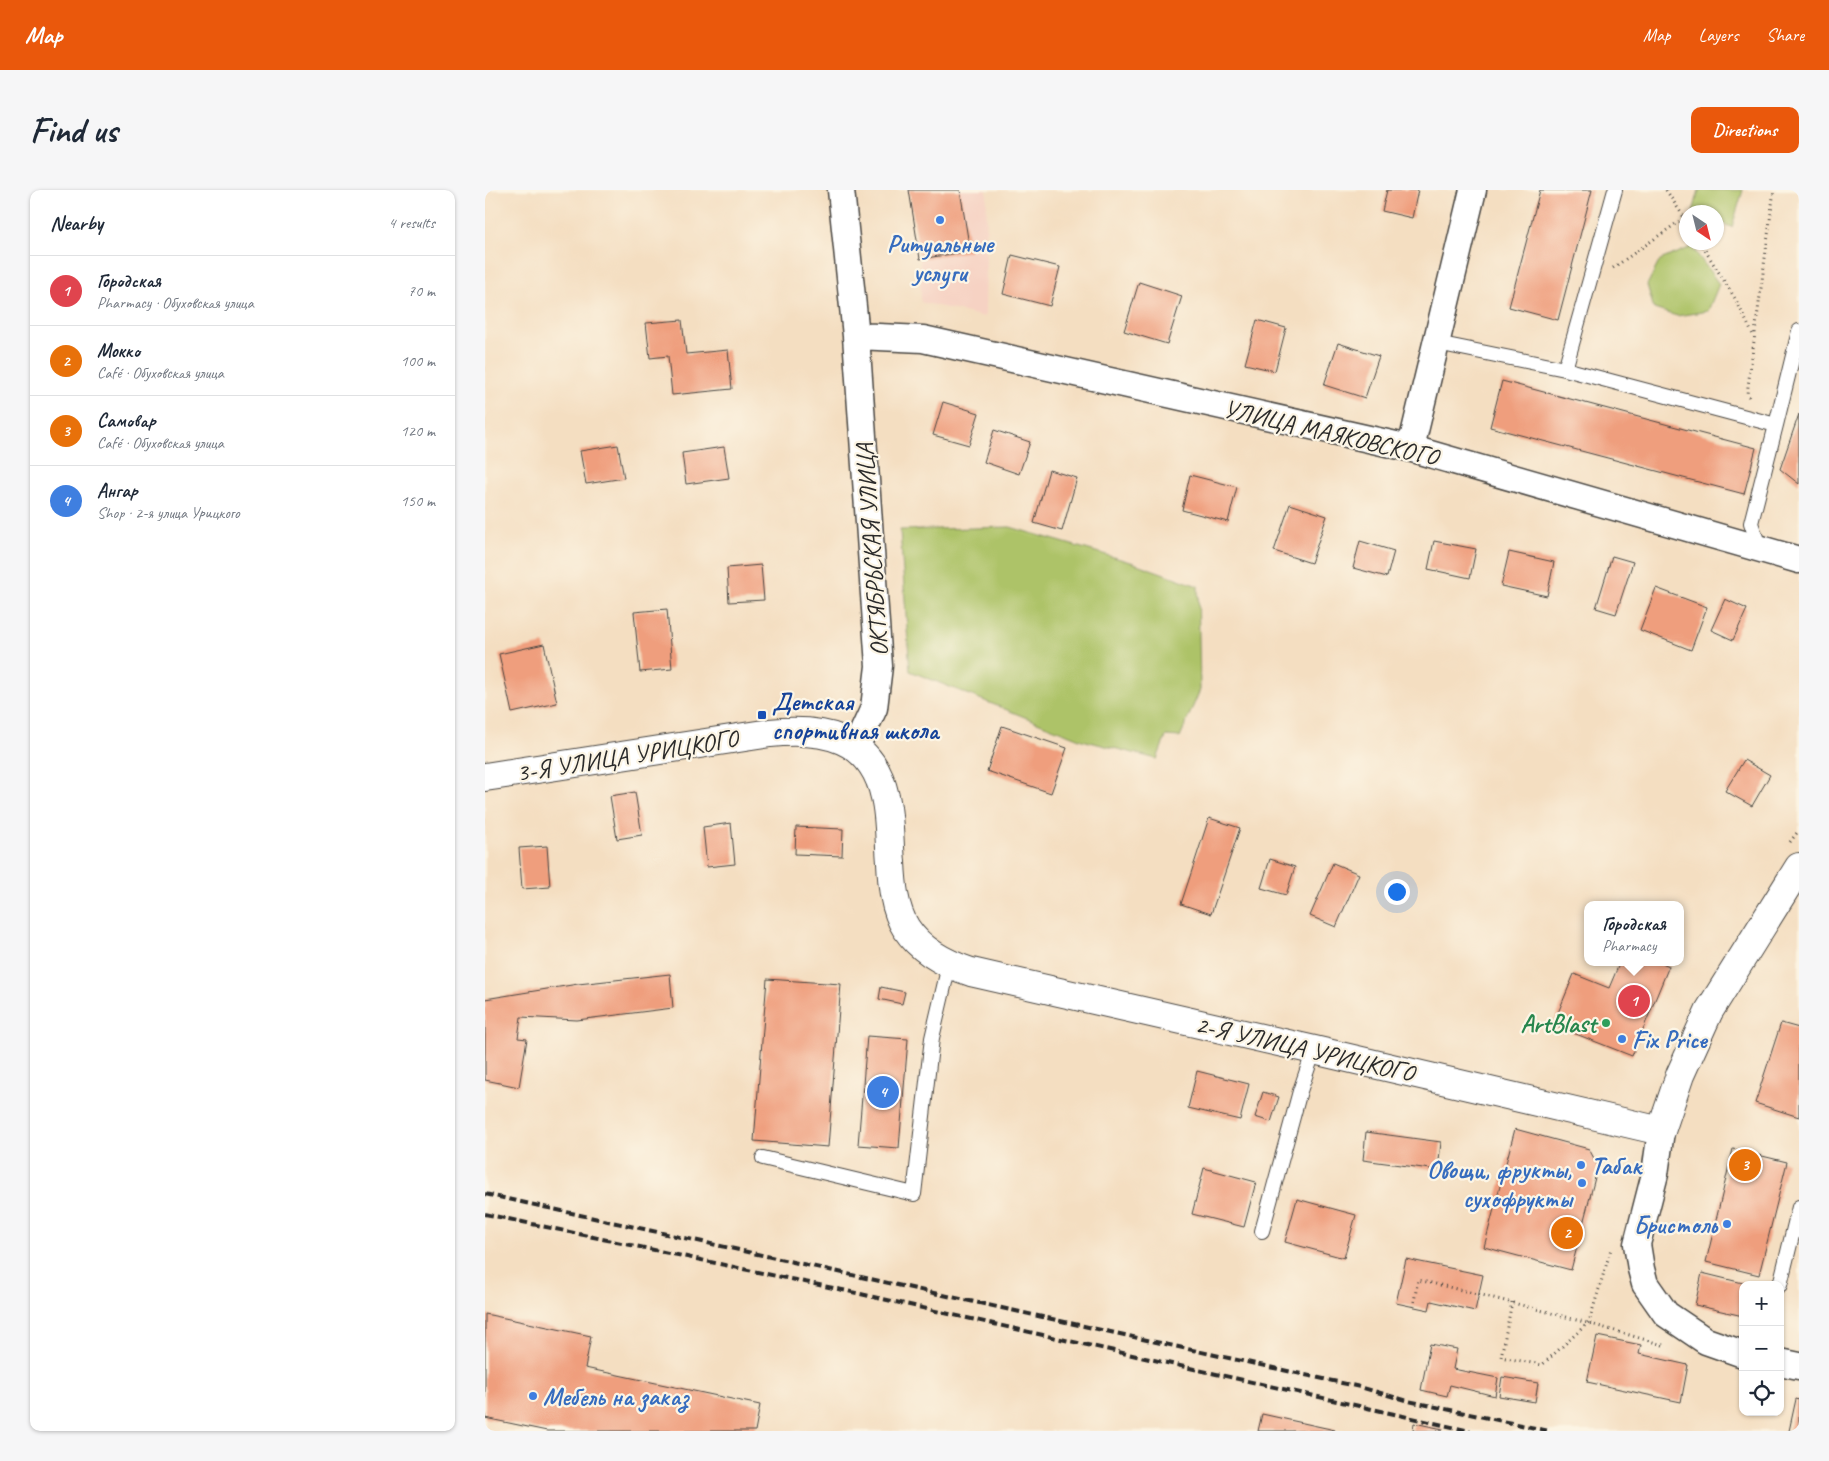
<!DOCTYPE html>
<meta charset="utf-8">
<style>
body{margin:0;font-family:Caveat,sans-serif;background:#f6f6f7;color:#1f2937}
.controls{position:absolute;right:15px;bottom:15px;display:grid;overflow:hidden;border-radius:10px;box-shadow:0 1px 4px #0004}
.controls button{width:45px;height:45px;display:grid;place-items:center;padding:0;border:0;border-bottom:1px solid #e0e1e3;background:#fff;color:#1f2937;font:25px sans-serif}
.compass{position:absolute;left:1194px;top:15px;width:45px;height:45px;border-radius:50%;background:#fff;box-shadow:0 1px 4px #0004;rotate:145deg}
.you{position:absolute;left:911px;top:701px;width:18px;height:18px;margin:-12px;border:4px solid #fff;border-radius:50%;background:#1a73e8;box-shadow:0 0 0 8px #1a73e833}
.badge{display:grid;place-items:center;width:32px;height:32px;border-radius:50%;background:#ea580c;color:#fff;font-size:16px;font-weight:700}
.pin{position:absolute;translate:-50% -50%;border:2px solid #fff;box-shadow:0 1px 5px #0006}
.popup{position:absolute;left:1099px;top:711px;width:100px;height:65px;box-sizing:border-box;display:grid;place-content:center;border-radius:10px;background:#fff;filter:drop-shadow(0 1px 4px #0005);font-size:16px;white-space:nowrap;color:#747a83}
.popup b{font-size:19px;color:#1f2937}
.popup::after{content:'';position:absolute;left:50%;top:100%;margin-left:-10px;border:10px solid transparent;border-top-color:#fff}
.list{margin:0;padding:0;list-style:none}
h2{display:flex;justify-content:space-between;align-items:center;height:65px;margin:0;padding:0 20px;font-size:21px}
h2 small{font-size:16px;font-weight:400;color:#747a83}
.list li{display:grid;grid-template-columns:32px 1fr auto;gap:15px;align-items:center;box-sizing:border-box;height:70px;padding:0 20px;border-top:1px solid #e0e1e3}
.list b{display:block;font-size:19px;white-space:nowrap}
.list p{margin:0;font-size:16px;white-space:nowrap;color:#747a83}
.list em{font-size:16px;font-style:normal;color:#747a83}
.icon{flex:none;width:28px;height:28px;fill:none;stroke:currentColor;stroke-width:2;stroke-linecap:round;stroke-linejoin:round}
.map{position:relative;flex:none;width:1314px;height:1241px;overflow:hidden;border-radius:10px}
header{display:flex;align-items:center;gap:30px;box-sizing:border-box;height:70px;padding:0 25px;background:#ea580c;color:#fff}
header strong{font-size:24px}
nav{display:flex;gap:28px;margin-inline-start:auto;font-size:18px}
.intro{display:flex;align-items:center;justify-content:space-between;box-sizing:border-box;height:120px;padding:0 30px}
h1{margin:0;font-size:35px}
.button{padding:12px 22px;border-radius:10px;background:#ea580c;color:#fff;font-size:18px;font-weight:700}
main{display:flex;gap:30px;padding:0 30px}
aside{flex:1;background:#fff;border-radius:10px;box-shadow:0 1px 4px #0004}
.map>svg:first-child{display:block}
</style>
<header>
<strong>Map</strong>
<nav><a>Map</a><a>Layers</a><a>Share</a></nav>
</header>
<div class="intro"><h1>Find us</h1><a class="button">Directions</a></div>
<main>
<aside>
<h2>Nearby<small>4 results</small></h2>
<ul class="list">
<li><span class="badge" style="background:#e0444e">1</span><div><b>Городская</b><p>Pharmacy · Обуховская улица</p></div><em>70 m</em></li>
<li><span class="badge" style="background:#e8710a">2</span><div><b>Мокко</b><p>Café · Обуховская улица</p></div><em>100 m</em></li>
<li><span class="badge" style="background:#e8710a">3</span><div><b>Самовар</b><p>Café · Обуховская улица</p></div><em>120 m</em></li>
<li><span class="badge" style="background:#3f7fe0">4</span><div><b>Ангар</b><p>Shop · 2-я улица Урицкого</p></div><em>150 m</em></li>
</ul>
</aside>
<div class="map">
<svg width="1314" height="1241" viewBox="0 0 1314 1241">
<rect width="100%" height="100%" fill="#fcf5e5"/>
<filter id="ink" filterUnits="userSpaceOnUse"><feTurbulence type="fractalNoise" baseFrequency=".02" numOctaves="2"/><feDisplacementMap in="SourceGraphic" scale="10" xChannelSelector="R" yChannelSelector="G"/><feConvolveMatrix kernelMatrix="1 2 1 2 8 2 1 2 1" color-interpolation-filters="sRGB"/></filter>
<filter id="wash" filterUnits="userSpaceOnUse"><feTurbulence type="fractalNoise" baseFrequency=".0096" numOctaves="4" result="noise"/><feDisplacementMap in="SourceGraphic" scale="20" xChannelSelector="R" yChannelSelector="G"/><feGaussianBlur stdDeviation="1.12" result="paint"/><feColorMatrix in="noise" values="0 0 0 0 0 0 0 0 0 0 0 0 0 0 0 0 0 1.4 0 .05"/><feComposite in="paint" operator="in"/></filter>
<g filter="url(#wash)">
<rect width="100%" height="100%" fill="#f4dec1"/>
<!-- built -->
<path fill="#f6d2c3" d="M424,0H502L500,127L436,112L435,69Z"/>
<!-- green -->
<path fill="#adc368" stroke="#6c774a" d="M1214,0H1258L1247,37L1232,32V22H1208Z
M1207,57L1234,94L1223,121L1192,126L1169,119L1162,95L1175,70Z
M525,337L649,373L713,396L715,500L695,547L681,546L672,569L597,550L425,481L415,340Z"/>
<g id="blocks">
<!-- building -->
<path fill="#ef9e7d" d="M424,0H475L485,61L435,69Z
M902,0H933L927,28L897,21Z
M1055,0H1107L1073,130L1024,117Z
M527,65L575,77L565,116L518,104Z
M654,92L697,106L682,154L639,141Z
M197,130L201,164L243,160L247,199L187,205L183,166L165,168L161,133Z
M772,130L801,138L790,181L760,174Z
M853,153L894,166L880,208L839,195Z
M1017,191L1271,258L1259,304L1005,237Z
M458,212L494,223L484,255L448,245Z
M1314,224V294L1295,279Z
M509,240L545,252L534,284L499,272Z
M133,255L139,288L101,294L95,261Z
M239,257L244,288L201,294L197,263Z
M564,280L592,288L577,341L549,333Z
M705,285L752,297L743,332L697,320Z
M805,314L842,326L826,373L789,361Z
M875,351L909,361L902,387L868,378Z
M949,351L991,359L985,388L943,379Z
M1024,362L1069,372L1062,406L1016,396Z
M1127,366L1148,372L1131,424L1111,418Z
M276,375L279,410L244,412L242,378Z
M1171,398L1222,417L1206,460L1155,440Z
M1240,409L1262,419L1248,450L1226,440Z
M182,419L187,479L155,482L149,422Z
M59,454L72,513L27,523L14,464Z
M517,536L582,558L566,603L502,581Z
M1259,570L1285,585L1267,616L1240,601Z
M150,602L157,645L132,649L125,606Z
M724,628L755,638L726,724L696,714Z
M246,633L250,674L222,677L218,637Z
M311,637L358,639L357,666L310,664Z
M62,656L65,697L37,699L34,658Z
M785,669L810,677L801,705L776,698Z
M848,673L874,684L851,737L825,726Z
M1135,772H1175L1184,776L1147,866L1068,835L1089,784L1124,798Z
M185,784L188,818L92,830L36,827L33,848L42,849L34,897L0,890V809L93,794Z
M282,789L356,794L343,957L269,951Z
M396,797L420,802L417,814L394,809Z
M1296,833L1314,838V927L1270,913Z
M382,846L423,849L414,958L373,955Z
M712,881L764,894L755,930L703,918Z
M778,902L794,907L786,932L770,927Z
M1030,939L1104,959L1113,976L1086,1080L999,1057Z
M881,942L956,952L953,980L878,970Z
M1248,959L1302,972L1274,1085L1221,1072Z
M719,978L771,992L759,1037L707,1024Z
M812,1009L871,1025L859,1068L800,1052Z
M921,1069L998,1085L990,1121L946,1111L944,1120L911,1113Z
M1217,1083L1262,1094L1258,1095V1126L1210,1115Z
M0,1124L106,1146L100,1178L275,1215L270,1241H62L0,1228Z
M1112,1146L1156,1155L1154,1164L1203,1175L1196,1212L1102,1192Z
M945,1154L972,1159L968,1179L1013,1188L1010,1206L965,1195L962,1206L936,1200Z
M1017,1187L1053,1193L1050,1212L1014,1206Z
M1311,1209L1314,1210V1241H1304Z
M777,1224L850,1240V1241H773Z
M929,1233L958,1239L957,1241H928Z"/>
</g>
</g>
<g filter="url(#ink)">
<use href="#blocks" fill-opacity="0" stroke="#494642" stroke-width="1"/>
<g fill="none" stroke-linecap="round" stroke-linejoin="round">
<defs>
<path id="service" d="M952,153L1080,179L1291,235L1266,333L1275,359
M1080,179L1130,0
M1291,235L1314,141
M278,968L429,1004L447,848L464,775
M777,1041L815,901L829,860
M1295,1095L1314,1017"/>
<path id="minor" d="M356,0L371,146L394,476L389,518L371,557
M371,146L438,149L924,258L1314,370
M924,258L929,245L988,0
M1176,941L1170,984L1152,1054L1156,1079L1160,1094L1181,1124L1221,1151L1258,1164
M1295,1172L1314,1176"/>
<path id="tertiary" d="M0,587L285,543C338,538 387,546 400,607C405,627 404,651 406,672C407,694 409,719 421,738C436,761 461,774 486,782L829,860L1176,941L1195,885L1224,821L1314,677"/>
</defs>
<!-- service casing -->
<use href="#service" stroke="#494642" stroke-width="16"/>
<!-- minor casing -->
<use href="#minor" stroke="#494642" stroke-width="29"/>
<!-- tertiary casing -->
<use href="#tertiary" stroke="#494642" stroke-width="30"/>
<!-- path -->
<path stroke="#494642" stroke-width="3" stroke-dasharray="1 4" stroke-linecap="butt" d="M1181,0L1202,32
M1215,52L1251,110L1269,147
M1128,78L1199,28
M1264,207L1262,204L1289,0
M1305,652L1314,640
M1027,1112L1016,1167L1057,1175L1104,1132L1126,1059
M928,1117L933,1090C1017,1109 1099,1131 1181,1156"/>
<!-- service -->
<use href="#service" stroke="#fff" stroke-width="14"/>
<!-- minor -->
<use href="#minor" stroke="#fff" stroke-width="26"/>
<!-- tertiary -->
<use href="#tertiary" stroke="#fff" stroke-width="28"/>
<!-- rail -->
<path stroke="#2b2b2b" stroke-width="4" stroke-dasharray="8 4" stroke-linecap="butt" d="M0,1004L875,1197L923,1211L1064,1241
M0,1024L362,1101L985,1241"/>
</g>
</g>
<!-- markers -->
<g fill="#3f7fe0" stroke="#fcf5e5" stroke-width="2">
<circle cx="455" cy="30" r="5"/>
<circle cx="1137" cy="849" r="5"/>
<circle cx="1096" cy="975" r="5"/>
<circle cx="1097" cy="993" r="5"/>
<circle cx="1242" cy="1034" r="5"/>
<circle cx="48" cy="1206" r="5"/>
</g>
<rect fill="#1a4fb4" stroke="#fcf5e5" stroke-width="2" x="272" y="520" width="10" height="10" rx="2.5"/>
<circle fill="#2e9e5b" stroke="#fcf5e5" stroke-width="2" cx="1121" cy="833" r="5"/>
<g text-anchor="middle" stroke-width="4.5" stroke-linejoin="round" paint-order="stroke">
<!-- shop labels -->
<g font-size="25" font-weight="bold" fill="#366cbe" stroke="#fcf5e5" text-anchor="start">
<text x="455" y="62" text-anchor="middle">Ритуальные<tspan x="455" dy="29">услуги</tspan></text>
<text x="1147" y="858">Fix Price</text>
<text x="1106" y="984">Табак</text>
<text x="1087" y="988" text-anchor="end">Овощи, фрукты,<tspan x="1087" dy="29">сухофрукты</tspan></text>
<text x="1232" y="1043" text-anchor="end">Бристоль</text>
<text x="58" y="1215">Мебель на заказ</text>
</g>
<!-- street labels -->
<g font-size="25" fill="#2b2b2b" stroke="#fcf5e5">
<text transform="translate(846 242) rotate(13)" y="9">УЛИЦА МАЯКОВСКОГО</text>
<text transform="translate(386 360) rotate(-94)" y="9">ОКТЯБРЬСКАЯ УЛИЦА</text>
<text transform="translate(142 565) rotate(-9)" y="9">3-Я УЛИЦА УРИЦКОГО</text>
<text transform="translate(820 858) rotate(13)" y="9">2-Я УЛИЦА УРИЦКОГО</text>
</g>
<!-- transit labels -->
<g font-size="25" font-weight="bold" fill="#164399" stroke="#fcf5e5" text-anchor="start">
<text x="287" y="520">Детская<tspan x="287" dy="29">спортивная школа</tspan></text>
</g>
<!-- leisure labels -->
<g font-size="25" font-weight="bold" fill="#27864d" stroke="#fcf5e5" text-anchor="end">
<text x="1111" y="842">ArtBlast</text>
</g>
</g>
</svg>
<div class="controls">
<button>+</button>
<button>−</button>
<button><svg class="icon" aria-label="locate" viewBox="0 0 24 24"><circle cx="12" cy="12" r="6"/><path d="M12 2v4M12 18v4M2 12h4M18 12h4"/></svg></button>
</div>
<svg class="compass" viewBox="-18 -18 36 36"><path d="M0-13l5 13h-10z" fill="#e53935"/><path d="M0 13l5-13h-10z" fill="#747a83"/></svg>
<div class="you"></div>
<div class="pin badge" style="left:1149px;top:811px;background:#e0444e">1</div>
<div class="popup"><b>Городская</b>Pharmacy</div>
<div class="pin badge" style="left:1082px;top:1043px;background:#e8710a">2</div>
<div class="pin badge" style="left:1260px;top:975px;background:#e8710a">3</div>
<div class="pin badge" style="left:398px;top:902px;background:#3f7fe0">4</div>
</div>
</main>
